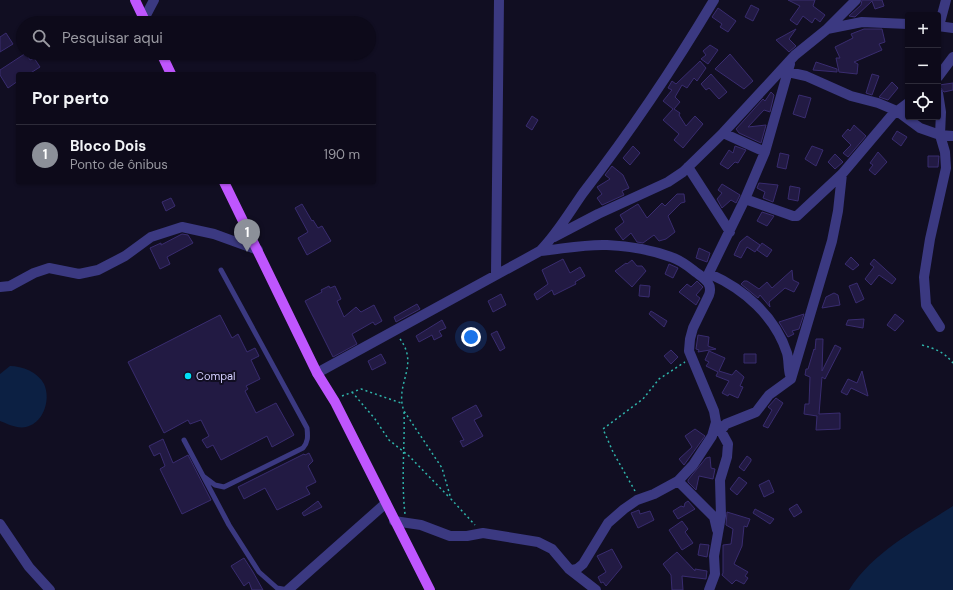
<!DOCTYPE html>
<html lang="pt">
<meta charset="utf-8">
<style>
body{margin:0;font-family:"DM Sans",sans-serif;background:#1b1827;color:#f1f3f6}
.controls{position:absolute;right:12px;top:12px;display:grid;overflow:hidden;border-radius:4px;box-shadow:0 1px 3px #0004}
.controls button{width:36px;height:36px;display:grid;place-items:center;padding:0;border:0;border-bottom:1px solid #2d2b39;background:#0d0a1a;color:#f1f3f6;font:20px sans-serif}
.you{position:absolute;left:471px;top:337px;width:14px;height:14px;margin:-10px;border:3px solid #fff;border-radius:50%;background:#1a73e8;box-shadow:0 0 0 6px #1a73e833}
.badge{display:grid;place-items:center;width:26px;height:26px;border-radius:50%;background:#8c9099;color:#fff;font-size:13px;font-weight:700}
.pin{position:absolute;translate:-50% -33px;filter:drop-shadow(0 1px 2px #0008)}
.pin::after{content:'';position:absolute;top:21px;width:14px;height:12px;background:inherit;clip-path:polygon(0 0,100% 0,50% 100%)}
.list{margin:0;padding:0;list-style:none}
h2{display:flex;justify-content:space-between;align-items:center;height:52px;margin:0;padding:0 16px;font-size:17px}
h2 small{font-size:13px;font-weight:400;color:#9a9aa2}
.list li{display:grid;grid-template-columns:26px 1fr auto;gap:12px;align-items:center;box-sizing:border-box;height:60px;padding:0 16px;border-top:1px solid #2d2b39}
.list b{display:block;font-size:15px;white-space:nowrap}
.list p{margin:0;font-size:13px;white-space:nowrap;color:#9a9aa2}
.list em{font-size:13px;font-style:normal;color:#9a9aa2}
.icon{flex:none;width:22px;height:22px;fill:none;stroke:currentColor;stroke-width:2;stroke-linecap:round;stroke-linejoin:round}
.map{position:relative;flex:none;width:953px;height:590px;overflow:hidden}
.search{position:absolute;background:#0d0a1a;box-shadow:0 1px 3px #0004;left:16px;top:16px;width:360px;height:44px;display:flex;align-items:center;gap:10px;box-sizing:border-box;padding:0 14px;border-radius:22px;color:#9a9aa2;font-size:15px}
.panel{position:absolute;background:#0d0a1a;box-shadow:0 1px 3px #0004;left:16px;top:72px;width:360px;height:112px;border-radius:4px}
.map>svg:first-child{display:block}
</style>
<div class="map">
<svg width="953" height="590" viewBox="0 0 953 590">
<rect width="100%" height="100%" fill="#110e22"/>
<!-- water -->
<path fill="#0c2043" d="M10,366C22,366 38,372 44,384C51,399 44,423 26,427C17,429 8,424 0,421V374Z
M953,506V590H849C873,552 916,530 953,506Z"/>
<!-- building -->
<path fill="#221a43" stroke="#392c6f" d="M788,0H815L813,6L825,15L820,22L815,18L812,23L803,16L797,25L790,20L800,6Z
M862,0H882L884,6L875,9L872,1L855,17L849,16L861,5Z
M751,5L759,9L753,21L745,17Z
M718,8L736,21L728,32L720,27L722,24L712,17Z
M796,29L789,39L796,46L789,52L776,40Z
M864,29H882L885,42L879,44L882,50L854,62L858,64L857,74L839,72L836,58H840L835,47L853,38L851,34Z
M6,33L13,44L0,52V37Z
M710,45L718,50L708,64L701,59L706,55L703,51Z
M26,53L30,60L34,58L40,67L29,74H18V81L8,88L0,75V70Z
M730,54L753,81L744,89L715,69Z
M700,61L706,68L697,81L694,78L687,88L682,85L675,97L680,102L674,109L680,113L679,115L686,126L695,116L703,124L683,148L674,140L679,134L663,120L673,109L663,101L672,90L668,88L672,81L676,84Z
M816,62L837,69V72L813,70Z
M711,74L727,92L719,99L709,88L706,90L701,84Z
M872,74L879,76L872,95L866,93Z
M892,82L898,88L888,100L879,97Z
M953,83V90L944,92L940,87L939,85Z
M771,92L774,95L770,112L764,110L748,127L766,125L761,143L739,133L736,129L763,99L765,101Z
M799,95L811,98L805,118L793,114Z
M532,116L538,120L532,130L526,126Z
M854,125L866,136L848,157L843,153L851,145L842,136L848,129L850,131Z
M897,131L907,137L901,146L892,139Z
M633,146L640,153L630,165L623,158Z
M735,146L746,150L738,163L735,162L728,169L720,164L729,150L733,153Z
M812,146L823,150L816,166L805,159Z
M878,152L887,162L875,175L869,170L873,165L870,163Z
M780,153L789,155L786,169L777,167Z
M835,154L843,162L835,169L828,162Z
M928,156H939L938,167H928Z
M612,166L623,175L629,188L622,191L624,195L602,205L597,198L602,194L597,187L610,179L605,175Z
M759,183L778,185L773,202L763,198L765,192L757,188Z
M722,184L740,195L736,203L731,200L722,208L717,199L722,193L718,190Z
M790,186L800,188L798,201L788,199Z
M677,194H684L685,202L681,203L668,216L675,232L666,239L659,241L654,235L643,243L637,242L631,233L623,240L615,229L624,222L620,215L638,204L647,218L662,203L665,206Z
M171,198L175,206L166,211L162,202Z
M302,204L312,221L313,220L318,228L322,226L331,241L307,255L298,238L308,232L295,208Z
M762,212L774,216L767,226L757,221Z
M182,234L188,235L193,243L167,257L170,264L160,269L150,248L161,243V245Z
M747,236L760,245L755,252L747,247L741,258L734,255L740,242Z
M762,243L772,250L767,257L757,250Z
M699,248L710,253L707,262L696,258Z
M851,257L859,265L853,270L845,264Z
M563,259L570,273L580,267L585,276L575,282L576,284L554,295L552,290L537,300L534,294L548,284L542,270Z
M874,259L896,279L892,284L879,275L871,285L865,279L874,267L870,264Z
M632,260L637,266H642L646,271L632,287L615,271L626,263L627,264Z
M669,264L678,268L673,278L665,274Z
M792,270L793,280L799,283L794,292L785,288L769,302L770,307L760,295L758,298L741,284L744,281H747L759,289L767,282L772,288Z
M697,281L703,287L696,295L700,298L696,305L679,292L687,284L691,287Z
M857,283L864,299L856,303L849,286Z
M640,285L650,286L649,297L639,296Z
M329,286L330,288L335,286L341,299L337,301L344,317L356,307L361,312L374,305L382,321L375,325L373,322L352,334L357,344L333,357L305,301L322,292L321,290Z
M834,293L838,295L840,305L822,308L826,297Z
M501,294L506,305L493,312L488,301Z
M417,304L420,309L396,322L394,317Z
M651,311L667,321L664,327L649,314Z
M804,314L799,329L792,331L794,334L788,337L779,322Z
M895,314L904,321L895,331L887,325Z
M220,315L232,338L238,334L247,352L255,348L259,356L251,360L260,379L246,386L248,389L245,391L256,413L276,403L294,435L272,447L267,436L221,460L213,445L207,448L202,440L209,436L201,420L190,424L188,420L164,433L128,362Z
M864,319L863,328L846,325L848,320Z
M442,320L446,328L439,331L442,336L434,340L432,335L419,342L416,336Z
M497,331L505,348L500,351L491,334Z
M698,335L709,337L708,346L716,349L698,352L699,350L696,349Z
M816,339H823L822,371L835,345L841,348L825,379L822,377L819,414L840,413V429L816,430L817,416L804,414L805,404H809L810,377L805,375L806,369H808L814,349L815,350Z
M671,350L678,357L671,364L664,356Z
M709,351L725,358L719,371L732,375L736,370L744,377L740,386L743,387L738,398L729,394L728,396L722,393L729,381L716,376L718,372L706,366L709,362L705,360Z
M381,354L386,363L372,370L368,361Z
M744,354H756V363H744Z
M862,371L868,396L851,388L847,395L841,392L848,379L857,383Z
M776,398L783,403L768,428L763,426L772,410L768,407Z
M476,405L482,416L474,420L483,436L463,447L460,441L464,440L452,418Z
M695,429L705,436L684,465L679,459L692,447L685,436Z
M163,439L173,463L188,455L211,500L182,514L160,469L165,466L160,453L154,456L149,446Z
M309,453L313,461L308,466L316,482L306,487L310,494L277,510L265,488L244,499L238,487L304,454L305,455Z
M747,456L751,459V461L744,471L739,467Z
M710,457L711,468L715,469L713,479L699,476L696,490L688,482V480L706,458Z
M739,477L747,483L737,495L730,489Z
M769,480L774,492L764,497L759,485Z
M318,501L322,507L304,516L302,513Z
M688,501L695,509L678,519L673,511L681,506L684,507L685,503Z
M797,504L802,512L794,517L789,509Z
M755,509L774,519L770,524L753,513Z
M639,510L640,514L650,511L654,520L638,528L631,513Z
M727,512L750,519L747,527L744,526L742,546L734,564L748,572L745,576L748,578L744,584L736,580L732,584L722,575L723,573V545L731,544L733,529L726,525Z
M682,521L688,529L685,532L693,543L682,550L669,530Z
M700,544L709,545L707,557L698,555Z
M612,549L622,567L606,586L603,582L601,583L598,577L606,572L597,556Z
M677,552L695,571V569L707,571L706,579L682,576L683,590H672L671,575L663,564Z
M244,558L253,572L263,590H252L249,582L244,586L231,566Z"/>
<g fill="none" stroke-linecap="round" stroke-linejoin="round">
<!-- path -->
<path stroke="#2fb3aa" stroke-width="1.5" stroke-dasharray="2 3" stroke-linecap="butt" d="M400,339C420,366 394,384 404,411L442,468L451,499L475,525
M922,345C936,349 944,352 953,363
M352,392L375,419L389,440L409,456L449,497
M342,396L361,389L401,403
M404,412C405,446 401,479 405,514
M635,491L613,452L603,429L643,399L659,379L685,362"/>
<!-- lane -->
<path stroke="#3b3981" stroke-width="5" d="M184,440L229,525L259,572L277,588L288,590
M203,476L215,485L224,487L303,448C308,442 308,437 307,428L221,270"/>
<!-- street -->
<path stroke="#3b3981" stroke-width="10" d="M144,19L154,0
M938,26L953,28
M939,26L946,0
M827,29L862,22L908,24
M788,72L806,76L851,96L878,103L897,111L920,128L940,135L953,136
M938,77L953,57
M938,93L941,112L940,135L945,152L946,168L930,239L924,277L926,305L940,327
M723,133L765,152
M688,167L730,232
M745,199L793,216H797L842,174L892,115L908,103
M554,237L598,214L668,182L683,172L723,133L795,55L826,30L856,0
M540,251C562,249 585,244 607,245C627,246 652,250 671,257C681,260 689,267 697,273C705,279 713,284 709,295L693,328L690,339L689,351L714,411L716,422L728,444L727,457L720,480L721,516L714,556L715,574L709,590
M496,274L499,0
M710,274C744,289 775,316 787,353C789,360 788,368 790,375
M706,279L745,199L765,152L790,64
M0,287L10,286L34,273L49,268L79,274L98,270L125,256L151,237L182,227L214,234L258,250
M317,373L540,251C557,234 569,213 583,193C631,131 674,67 714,0
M721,430L726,424L756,412L769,395L791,379L832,241L838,211L842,174
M678,481L714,517L717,530
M394,521L421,525L450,536H467L483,533L538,542L552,549L569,569L596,590
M0,524L29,567L50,590
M572,570L577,569L583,564L608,523L624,509L637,500L654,494L678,481L693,465L712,436L716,422
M288,590L386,503"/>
<!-- primary -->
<path stroke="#bf56fe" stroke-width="10" d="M135,0L146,23
M161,53L171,74
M224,182L317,373L335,402L430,590"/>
</g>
<!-- markers -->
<circle fill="#01e0f8" stroke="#110e22" stroke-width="1.5" cx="188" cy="376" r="4"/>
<g text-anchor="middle" stroke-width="4" stroke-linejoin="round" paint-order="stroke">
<!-- poi labels -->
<g font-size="11" fill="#d4cfff" stroke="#110e22" text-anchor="start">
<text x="196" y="380">Compal</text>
</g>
</g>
</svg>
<div class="controls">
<button>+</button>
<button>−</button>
<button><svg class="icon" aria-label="locate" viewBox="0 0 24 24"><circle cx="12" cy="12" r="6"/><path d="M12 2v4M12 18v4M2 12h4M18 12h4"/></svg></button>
</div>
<div class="you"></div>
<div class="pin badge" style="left:247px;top:252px">1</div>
<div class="search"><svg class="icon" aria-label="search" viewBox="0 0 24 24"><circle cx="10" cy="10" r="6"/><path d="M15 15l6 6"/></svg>Pesquisar aqui</div>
<section class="panel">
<h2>Por perto<small></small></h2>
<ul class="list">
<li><span class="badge">1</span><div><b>Bloco Dois</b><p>Ponto de ônibus</p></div><em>190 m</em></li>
</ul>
</section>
</div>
